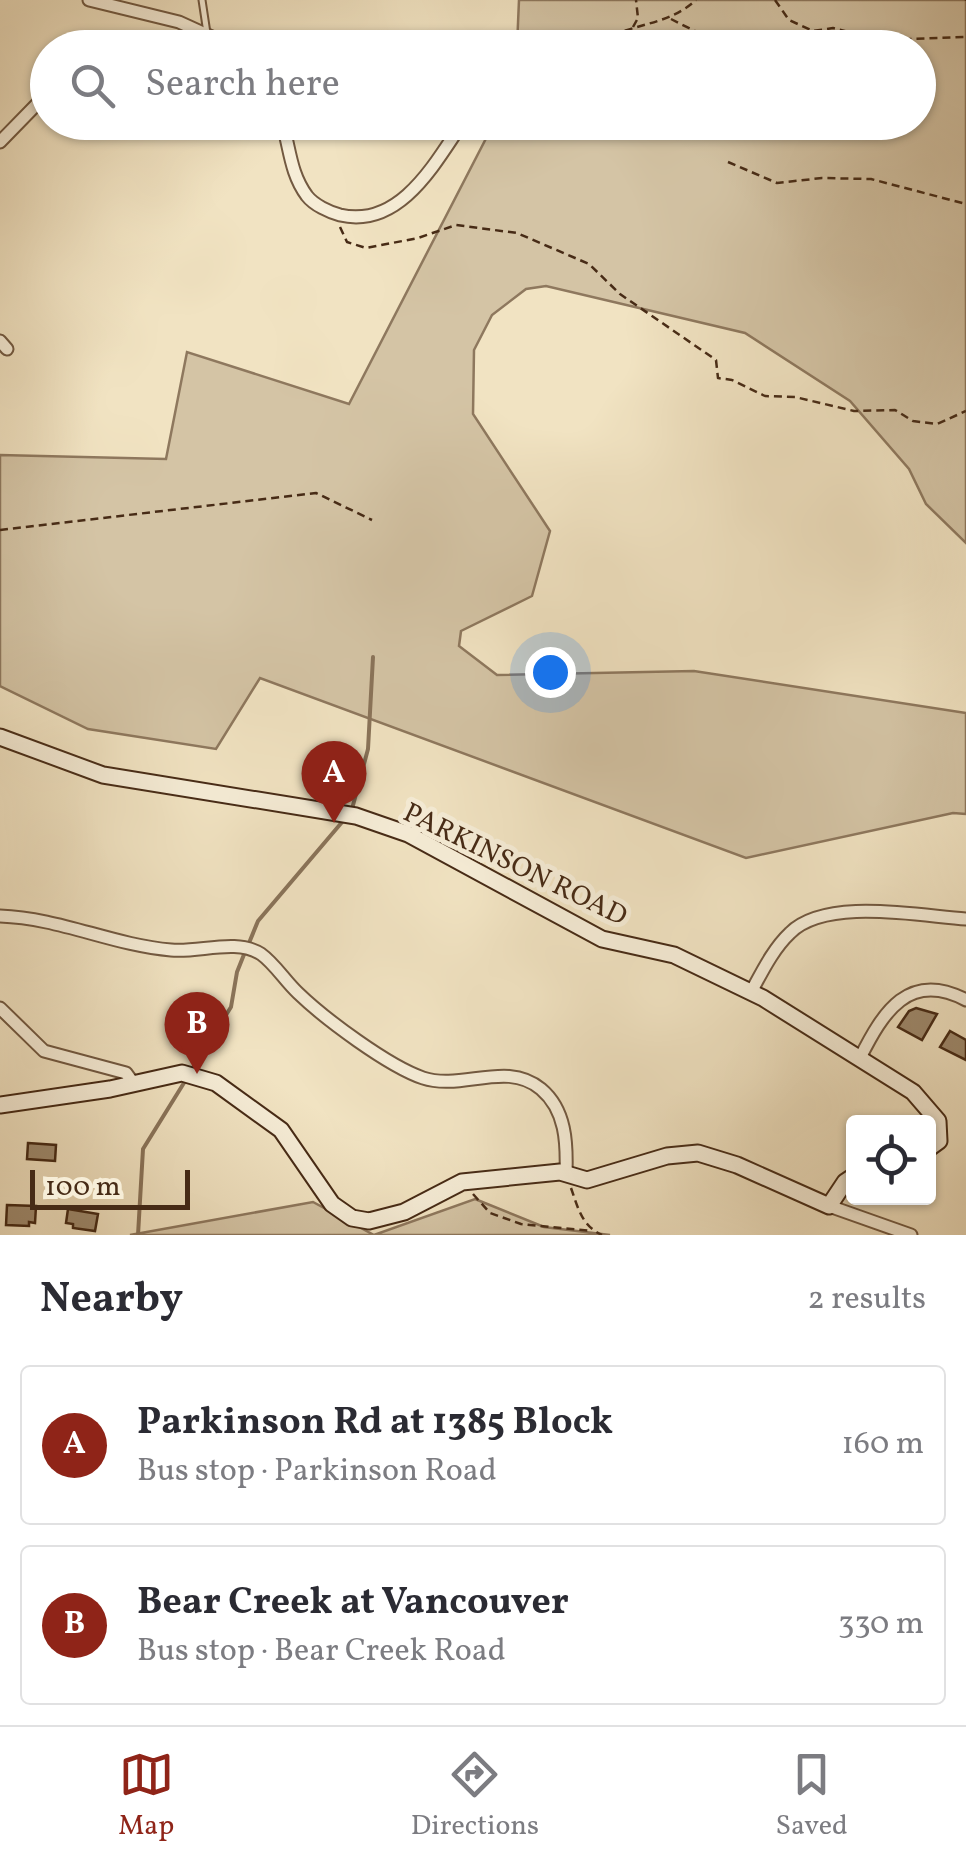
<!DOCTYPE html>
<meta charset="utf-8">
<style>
body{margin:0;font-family:Vollkorn,serif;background:#f2f2f3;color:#2b2b33}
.controls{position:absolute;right:30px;bottom:30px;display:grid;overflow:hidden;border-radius:10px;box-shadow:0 2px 8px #0004}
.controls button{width:90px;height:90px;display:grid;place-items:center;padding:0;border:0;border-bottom:2px solid #e1e1e2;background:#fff;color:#2b2b33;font:50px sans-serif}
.scale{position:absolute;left:30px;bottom:25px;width:160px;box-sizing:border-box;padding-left:10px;border:5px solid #472b16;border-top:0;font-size:28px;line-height:35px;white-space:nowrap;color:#472b16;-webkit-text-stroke:8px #f6edd7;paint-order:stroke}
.you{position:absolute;left:550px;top:672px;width:35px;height:35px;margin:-25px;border:8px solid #fff;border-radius:50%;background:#1a73e8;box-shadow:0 0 0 15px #1a73e833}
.badge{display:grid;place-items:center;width:65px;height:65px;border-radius:50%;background:#8f2418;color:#fff;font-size:32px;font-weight:700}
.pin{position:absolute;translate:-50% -82px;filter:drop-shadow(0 2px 5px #0008)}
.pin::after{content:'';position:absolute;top:52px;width:35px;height:30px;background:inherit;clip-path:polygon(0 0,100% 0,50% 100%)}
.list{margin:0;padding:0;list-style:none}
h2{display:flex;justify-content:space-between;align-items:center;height:130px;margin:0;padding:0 40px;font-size:42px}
h2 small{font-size:32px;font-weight:400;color:#7c7c81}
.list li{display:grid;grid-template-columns:65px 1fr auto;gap:30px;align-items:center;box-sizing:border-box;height:160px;margin:0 20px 20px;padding:0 20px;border:2px solid #e1e1e2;border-radius:10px}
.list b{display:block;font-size:38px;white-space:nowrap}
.list p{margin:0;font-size:32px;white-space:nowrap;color:#7c7c81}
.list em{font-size:32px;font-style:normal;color:#7c7c81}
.icon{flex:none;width:55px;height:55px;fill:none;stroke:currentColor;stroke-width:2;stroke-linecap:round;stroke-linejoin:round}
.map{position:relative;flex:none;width:966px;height:1235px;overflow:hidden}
.search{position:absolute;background:#fff;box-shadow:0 2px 8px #0004;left:30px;right:30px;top:30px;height:110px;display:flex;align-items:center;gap:25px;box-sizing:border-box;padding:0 35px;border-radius:55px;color:#7c7c81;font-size:38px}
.sheet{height:490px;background:#fff}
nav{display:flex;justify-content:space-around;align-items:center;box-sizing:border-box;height:140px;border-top:2px solid #e1e1e2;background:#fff;font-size:28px;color:#7c7c81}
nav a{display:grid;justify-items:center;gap:5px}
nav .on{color:#8f2418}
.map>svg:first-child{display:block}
</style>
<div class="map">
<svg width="966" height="1235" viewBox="0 0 966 1235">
<rect width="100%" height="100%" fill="#f1e3c2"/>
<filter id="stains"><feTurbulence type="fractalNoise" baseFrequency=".002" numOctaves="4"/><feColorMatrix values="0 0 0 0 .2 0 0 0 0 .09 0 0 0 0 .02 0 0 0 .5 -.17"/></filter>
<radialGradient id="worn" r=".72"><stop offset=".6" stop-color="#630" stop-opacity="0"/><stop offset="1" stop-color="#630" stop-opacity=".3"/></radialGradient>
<!-- green -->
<path fill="#d4c4a5" stroke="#8e785e" stroke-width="2.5" d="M519,0H966V543L926,504L909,469L850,401L745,333L546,286L526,289L492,315L474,350L473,414L550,531L532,596L461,631L459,646L497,675L694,671L966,713V814L953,813L746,858L260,678L216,749L88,729L0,686V455L166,459L187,352L349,404L494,123L918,122V48L517,47Z
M475,1199L544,1227L610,1235H130L313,1202L374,1235Z"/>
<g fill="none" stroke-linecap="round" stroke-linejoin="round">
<!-- stream -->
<path stroke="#8a745a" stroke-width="4" d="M352,809L368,749L373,657
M249,943L258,921L343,821
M192,1069L231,1007L237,972L245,952
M138,1235L143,1149L187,1078"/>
</g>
<!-- building -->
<path fill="#9f8b6f" stroke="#472b16" stroke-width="2.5" d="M916,1008L937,1014L922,1040L898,1027L909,1011Z
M950,1031L966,1040V1060L940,1047Z
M28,1143L56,1145L55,1161L27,1159Z
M7,1205L36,1206L35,1223L29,1222V1226L6,1225Z
M68,1209L98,1214L95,1231L73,1228V1224L66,1223Z"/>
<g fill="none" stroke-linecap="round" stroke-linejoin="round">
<defs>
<path id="lane" d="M202,0L207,33"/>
<path id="street" d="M89,0L179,22L236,48
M282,122C290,148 290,173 307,196C314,205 329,212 340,215C400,229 435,163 463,122
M0,142L37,104
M0,341L7,349
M0,916C60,918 112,945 171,950C199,953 236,938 261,954C275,964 285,981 298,993C325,1019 388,1066 423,1078C462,1091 507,1060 541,1089C566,1110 567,1143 566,1173
M751,992C762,972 773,949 790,933C826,897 920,916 966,919
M0,1008L44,1051L126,1073L134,1084
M860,1058C883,1012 909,970 966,1000
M829,1206L911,1235"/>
<path id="secondary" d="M0,737L103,775L356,816L408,834L602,939L674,955L763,998L913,1092L938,1121L939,1141L928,1149
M0,1105L110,1089L182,1073L216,1083L281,1130L332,1204L352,1218L369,1221L404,1212L462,1182L560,1172L587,1180L667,1156L698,1153L737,1165L829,1206L845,1182L854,1176"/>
</defs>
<!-- lane casing -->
<use href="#lane" stroke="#725941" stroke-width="9"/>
<!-- street casing -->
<use href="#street" stroke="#725941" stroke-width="15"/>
<!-- secondary casing -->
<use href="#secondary" stroke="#472b16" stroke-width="19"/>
<!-- path -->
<path stroke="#472b16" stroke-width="2.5" stroke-dasharray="8 5" stroke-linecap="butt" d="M775,0L789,20L813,31L833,28L881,40L966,37
M966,0V1
M671,19C704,36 743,56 781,46C791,44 802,36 811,32
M633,27L638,18L636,0
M590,48C624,22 664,29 696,0
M728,162L777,183L822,178L871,179L966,204
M340,227L347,242L366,248L418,238L456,225L517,233L589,264L620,294L716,360L718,378L732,380L765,396L795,397L854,411L895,410L913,421L937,424L966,411
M0,530L316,493L372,520
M571,1188C578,1208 582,1226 602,1235
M473,1194L490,1213L521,1224L592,1231"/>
<!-- lane -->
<use href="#lane" stroke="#f6edd7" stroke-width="5"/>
<!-- street -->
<use href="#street" stroke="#f6edd7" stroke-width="11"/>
<!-- secondary -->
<use href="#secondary" stroke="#f6edd7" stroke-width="15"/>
</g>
<g text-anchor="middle" stroke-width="10" stroke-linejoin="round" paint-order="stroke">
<!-- street labels -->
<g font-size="28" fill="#472b16" stroke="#f6edd7">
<text transform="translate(516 863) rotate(26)" y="10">PARKINSON ROAD</text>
</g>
</g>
<rect width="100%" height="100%" filter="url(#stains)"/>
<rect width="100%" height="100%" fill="url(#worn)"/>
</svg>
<div class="controls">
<button><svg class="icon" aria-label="locate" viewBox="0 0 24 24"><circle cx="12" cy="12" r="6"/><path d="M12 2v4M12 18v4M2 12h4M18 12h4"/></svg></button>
</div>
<div class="scale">100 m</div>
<div class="you"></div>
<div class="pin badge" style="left:334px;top:823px">A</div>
<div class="pin badge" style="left:197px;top:1074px">B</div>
<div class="search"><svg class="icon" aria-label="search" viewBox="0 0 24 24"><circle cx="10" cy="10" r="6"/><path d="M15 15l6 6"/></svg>Search here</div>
</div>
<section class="sheet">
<h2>Nearby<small>2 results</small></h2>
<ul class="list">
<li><span class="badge">A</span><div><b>Parkinson Rd at 1385 Block</b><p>Bus stop · Parkinson Road</p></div><em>160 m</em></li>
<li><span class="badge">B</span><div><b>Bear Creek at Vancouver</b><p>Bus stop · Bear Creek Road</p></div><em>330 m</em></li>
</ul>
</section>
<nav>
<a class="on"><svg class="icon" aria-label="map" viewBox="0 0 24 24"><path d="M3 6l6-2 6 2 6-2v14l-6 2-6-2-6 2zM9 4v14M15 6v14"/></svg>Map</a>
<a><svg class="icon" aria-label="directions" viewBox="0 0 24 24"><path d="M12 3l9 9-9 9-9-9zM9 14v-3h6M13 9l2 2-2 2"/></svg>Directions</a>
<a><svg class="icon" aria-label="saved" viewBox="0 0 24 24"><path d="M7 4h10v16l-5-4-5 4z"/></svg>Saved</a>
</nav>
